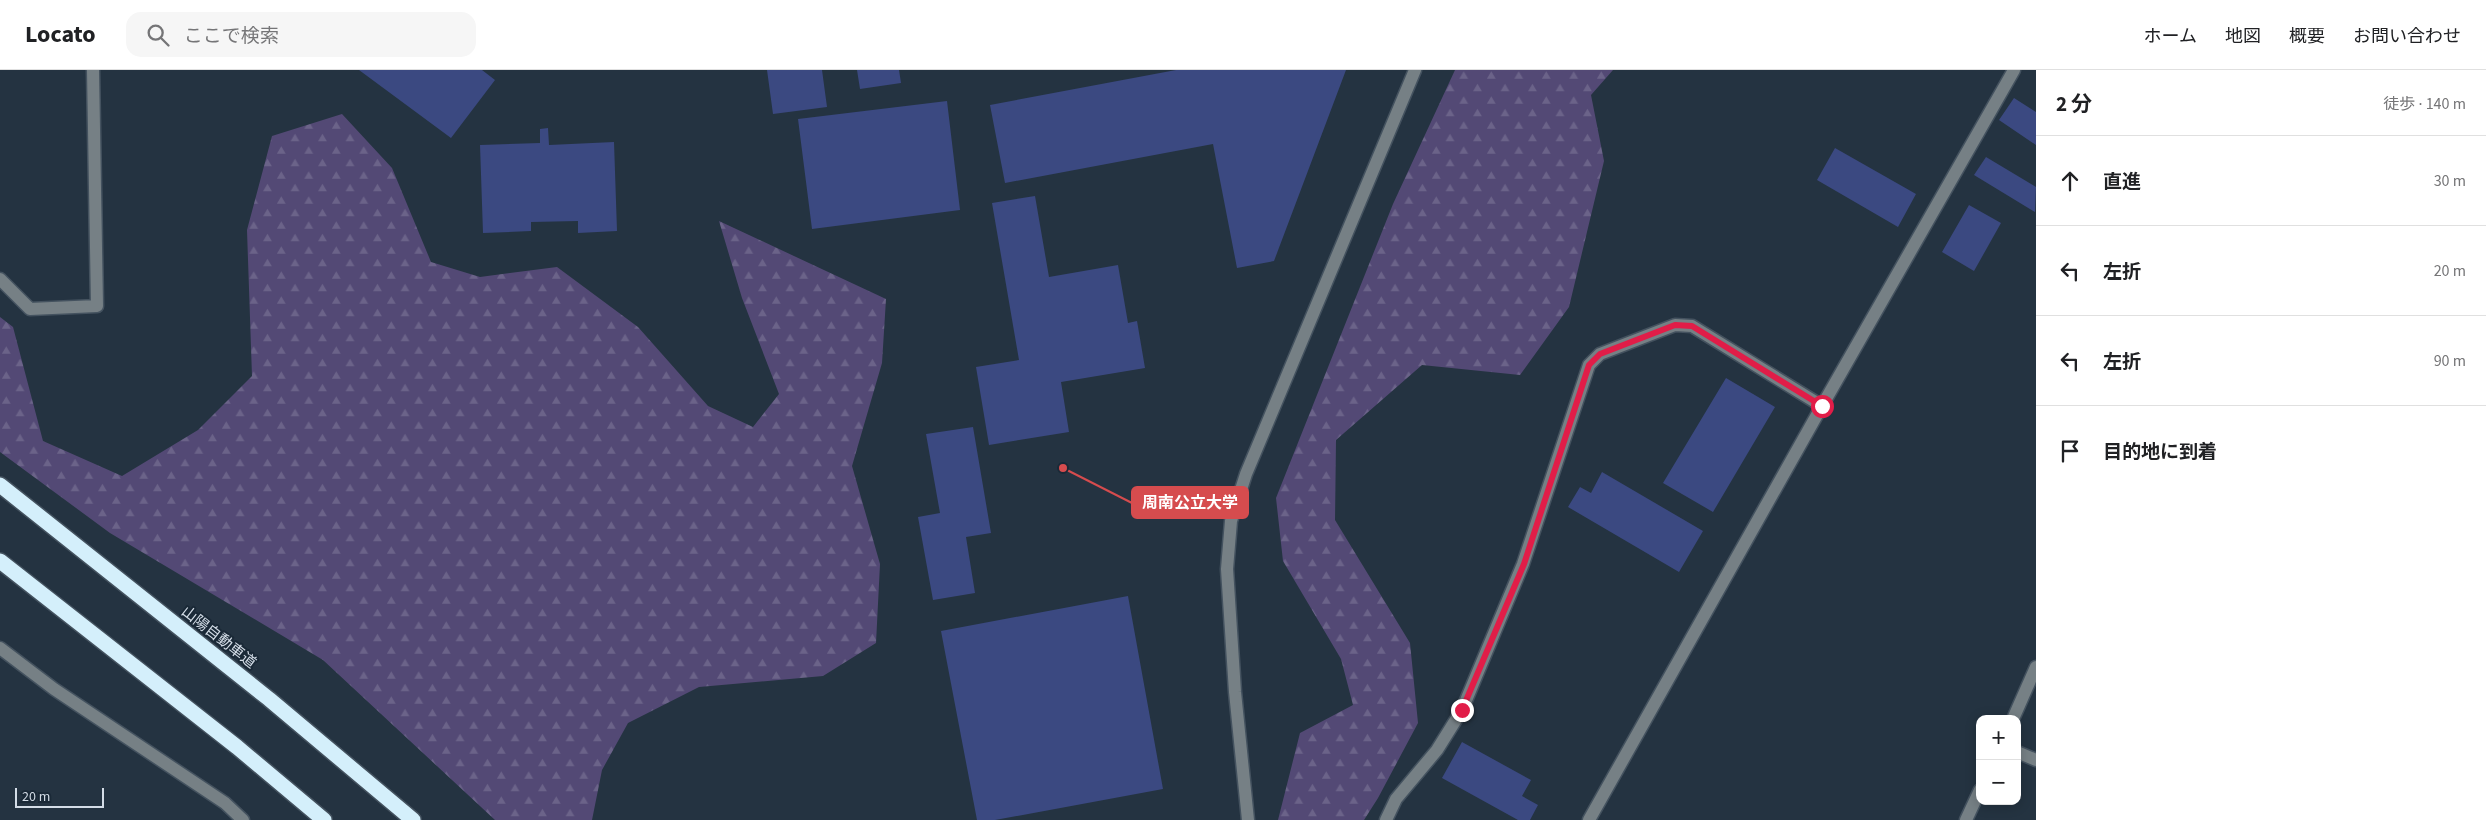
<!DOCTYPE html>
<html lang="ja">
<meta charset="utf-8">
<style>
body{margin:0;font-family:"Source Sans 3","Noto Sans JP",sans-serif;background:#f6f6f6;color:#202124}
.controls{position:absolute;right:15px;bottom:15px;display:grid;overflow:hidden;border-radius:10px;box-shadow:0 2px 12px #0003}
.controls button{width:45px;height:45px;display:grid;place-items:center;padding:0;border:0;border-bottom:1px solid #e0e0e0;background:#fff;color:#202124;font:25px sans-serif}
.scale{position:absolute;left:15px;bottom:12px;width:89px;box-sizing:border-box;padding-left:5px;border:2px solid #d4dde7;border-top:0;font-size:14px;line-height:18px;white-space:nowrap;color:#d4dde7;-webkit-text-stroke:4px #1a2937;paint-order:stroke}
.stop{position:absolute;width:15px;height:15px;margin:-11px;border:4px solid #e11d48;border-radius:50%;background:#fff}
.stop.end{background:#e11d48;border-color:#fff;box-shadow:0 1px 5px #0008}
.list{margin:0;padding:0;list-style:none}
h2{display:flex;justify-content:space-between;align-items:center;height:65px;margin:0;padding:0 20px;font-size:21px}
h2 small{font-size:16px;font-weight:400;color:#757577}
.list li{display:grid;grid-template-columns:32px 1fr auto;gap:15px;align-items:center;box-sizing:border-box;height:90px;padding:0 20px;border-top:1px solid #e0e0e0}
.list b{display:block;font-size:19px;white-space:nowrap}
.list em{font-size:16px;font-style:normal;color:#757577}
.icon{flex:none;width:28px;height:28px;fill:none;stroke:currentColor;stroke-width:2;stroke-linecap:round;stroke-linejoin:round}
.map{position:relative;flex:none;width:2036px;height:750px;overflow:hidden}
header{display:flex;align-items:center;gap:30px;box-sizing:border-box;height:70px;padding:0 25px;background:#fff;border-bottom:1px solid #e0e0e0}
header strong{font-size:24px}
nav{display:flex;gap:28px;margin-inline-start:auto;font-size:18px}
.search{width:350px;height:45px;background:#f6f6f6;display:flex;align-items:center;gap:12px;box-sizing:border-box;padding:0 18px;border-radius:15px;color:#757577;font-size:19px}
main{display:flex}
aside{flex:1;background:#fff}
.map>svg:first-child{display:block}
</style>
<header>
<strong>Locato</strong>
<div class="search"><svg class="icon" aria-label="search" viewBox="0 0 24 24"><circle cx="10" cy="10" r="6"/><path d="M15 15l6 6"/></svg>ここで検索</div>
<nav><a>ホーム</a><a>地図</a><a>概要</a><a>お問い合わせ</a></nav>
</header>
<main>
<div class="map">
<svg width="2036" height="750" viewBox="0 0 2036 750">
<defs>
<pattern id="forest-firs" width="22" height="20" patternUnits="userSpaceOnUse" patternTransform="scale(1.25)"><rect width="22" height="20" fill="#534975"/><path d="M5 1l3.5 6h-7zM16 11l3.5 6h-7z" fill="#6b6389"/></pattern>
</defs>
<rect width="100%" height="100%" fill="#243341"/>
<!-- forest -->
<path fill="url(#forest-firs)" d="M1455,0H1613L1591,25L1604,91L1569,237L1520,305L1422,295L1336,370L1335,450L1410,573L1418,653L1378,728L1364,750H1278L1300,663L1353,635L1341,589L1283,491L1276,428L1393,134Z
M342,44L392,98L431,192L480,207L557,197L638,257L708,336L753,357L779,324L742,228L719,151L886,229L882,293L852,396L880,494L876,573L823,606L699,617L628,653L602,700L592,750H495L323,590L110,463L0,382V247L13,257L43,371L122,406L198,360L252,306L247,160L272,66Z"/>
<!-- building -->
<path fill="#3b4981" d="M359,0H482L495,10L451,68Z
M767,0H822L827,37L773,44Z
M857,0H899L901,13L860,19Z
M1176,0H1346L1274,191L1237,198L1213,74L1005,113L990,35Z
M2014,28L2036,42V75L1999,50Z
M947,31L960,140L812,159L798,49Z
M548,58L549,75L614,72L617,161L578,163V151L531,152V161L483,163L480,75L540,73V59Z
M1835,78L1916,124L1898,157L1817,110Z
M1986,87L2036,117L2035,142L1974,105Z
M1035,126L1049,207L1118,195L1128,253L1137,251L1145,298L1061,312L1069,362L989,375L976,297L1019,290L992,133Z
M1969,135L2001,153L1974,201L1942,182Z
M1726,308L1775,337L1713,442L1663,413Z
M973,357L991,463L966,467L975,523L933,530L918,447L940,443L926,364Z
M1602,402L1703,461L1679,502L1568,437L1580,417L1591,423Z
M1128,526L1163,719L995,750H977L941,561Z
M1462,672L1531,710L1522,726L1538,735L1530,750H1518L1442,708Z"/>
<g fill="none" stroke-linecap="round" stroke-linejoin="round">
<defs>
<path id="minor" d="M0,209L30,239L97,236L93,0
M0,578L54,619L225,733L243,750
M2013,649L2036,597
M2017,682L2036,690
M1248,750L1235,622L1227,499L1231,451L1246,404L1415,0
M1386,750L1396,729L1437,680L1462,640L1523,494L1589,295L1600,284L1675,255L1692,256L1822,336
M1589,750L1822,336L2014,0
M1966,750L1980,720"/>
<path id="highway" d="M0,415L269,629L413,750
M0,491L237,677L324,750"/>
</defs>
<!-- minor casing -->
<use href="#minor" stroke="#44525f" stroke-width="15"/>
<!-- highway casing -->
<use href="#highway" stroke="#44525f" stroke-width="18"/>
<!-- minor -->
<use href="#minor" stroke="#768085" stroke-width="12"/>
<!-- highway -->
<use href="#highway" stroke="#d4effb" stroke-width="15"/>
</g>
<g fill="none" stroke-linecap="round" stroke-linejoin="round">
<!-- route -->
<path stroke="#e11d48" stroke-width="6" d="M1462,640L1524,494L1589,295L1600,284L1675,255L1692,256L1822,336"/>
</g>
<g text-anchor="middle" stroke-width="4" stroke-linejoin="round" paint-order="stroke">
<!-- street labels -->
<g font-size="15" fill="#d4dde7" stroke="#1a2937">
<text transform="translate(219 567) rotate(38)" y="5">山陽自動車道</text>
</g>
</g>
<!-- callouts -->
<path fill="none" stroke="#d64c4e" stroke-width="2" d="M1063 398L1132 433"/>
<circle fill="#d64c4e" stroke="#1a2937" stroke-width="2" cx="1063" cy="398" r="5"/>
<rect fill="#d64c4e" stroke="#d64c4e" stroke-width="2" x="1132" y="417" width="116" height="31" rx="5"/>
<g font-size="16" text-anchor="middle" font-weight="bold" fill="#fff">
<text x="1190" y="438">周南公立大学</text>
</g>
</svg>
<div class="controls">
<button>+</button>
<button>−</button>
</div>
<div class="scale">20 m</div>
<div class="stop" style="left:1822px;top:336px"></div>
<div class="stop end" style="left:1462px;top:640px"></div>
</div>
<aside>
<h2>2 分<small>徒歩 · 140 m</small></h2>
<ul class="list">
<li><svg class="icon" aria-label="ahead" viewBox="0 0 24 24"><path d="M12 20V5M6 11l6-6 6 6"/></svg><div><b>直進</b></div><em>30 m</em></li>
<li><svg class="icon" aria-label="left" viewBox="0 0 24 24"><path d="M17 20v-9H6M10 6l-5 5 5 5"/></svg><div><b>左折</b></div><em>20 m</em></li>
<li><svg class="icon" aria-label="left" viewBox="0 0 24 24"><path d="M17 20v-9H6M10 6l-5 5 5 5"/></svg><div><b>左折</b></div><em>90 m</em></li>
<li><svg class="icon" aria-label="arrive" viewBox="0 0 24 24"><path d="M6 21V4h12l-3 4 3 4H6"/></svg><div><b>目的地に到着</b></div></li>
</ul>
</aside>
</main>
